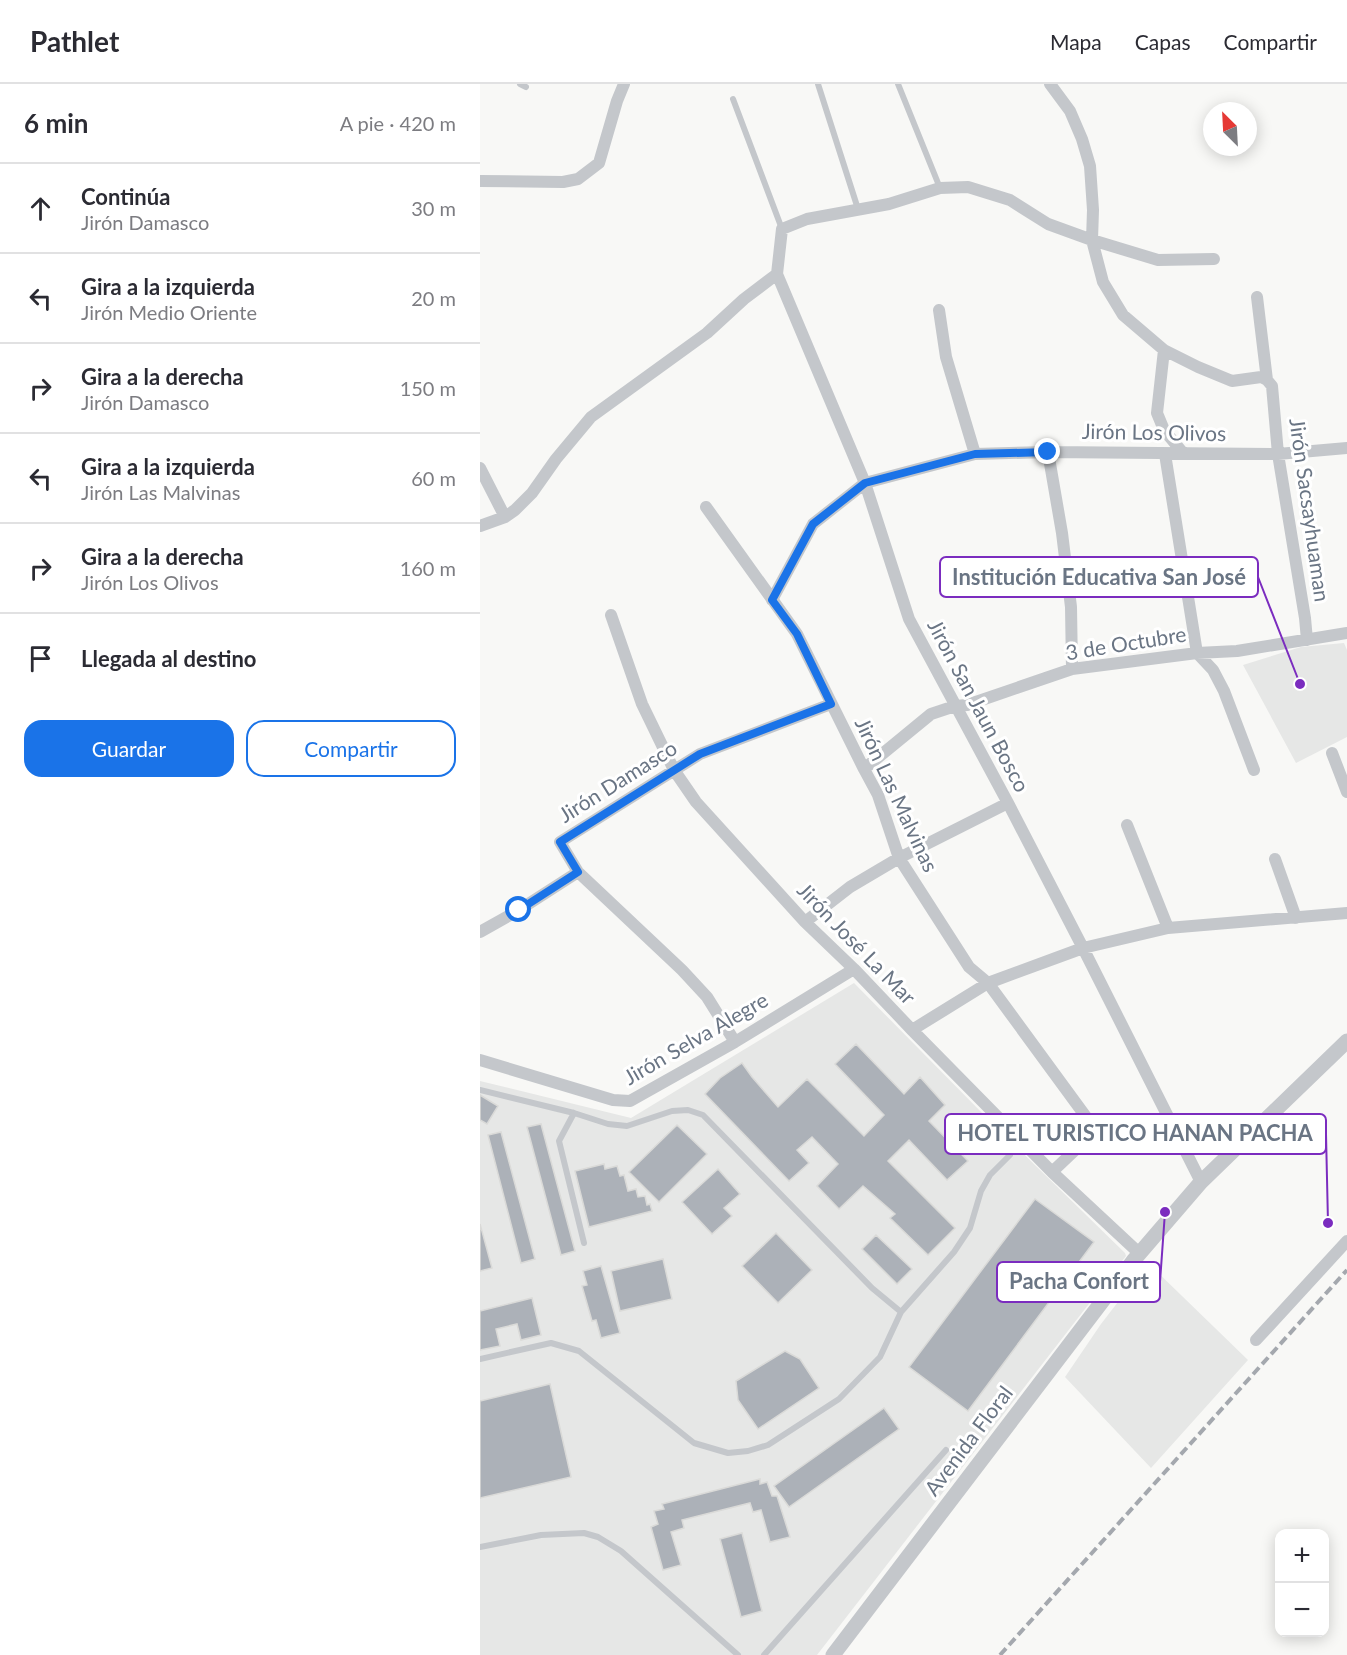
<!DOCTYPE html>
<html lang="es">
<meta charset="utf-8">
<style>
body{margin:0;font-family:Lato,sans-serif;background:#f2f2f3;color:#2b2b33}
.controls{position:absolute;right:18px;bottom:18px;display:grid;overflow:hidden;border-radius:12px;box-shadow:0 3px 15px #0003}
.controls button{width:54px;height:54px;display:grid;place-items:center;padding:0;border:0;border-bottom:2px solid #e1e1e2;background:#fff;color:#2b2b33;font:30px sans-serif}
.compass{position:absolute;left:723px;top:18px;width:54px;height:54px;border-radius:50%;background:#fff;box-shadow:0 3px 15px #0003;rotate:336deg}
.stop{position:absolute;width:18px;height:18px;margin:-14px;border:4px solid #1a73e8;border-radius:50%;background:#fff}
.stop.end{background:#1a73e8;border-color:#fff;box-shadow:0 2px 6px #0008}
.list{margin:0;padding:0;list-style:none}
h2{display:flex;justify-content:space-between;align-items:center;height:78px;margin:0;padding:0 24px;font-size:26px}
h2 small{font-size:20px;font-weight:400;color:#7c7c81}
.list li{display:grid;grid-template-columns:39px 1fr auto;gap:18px;align-items:center;box-sizing:border-box;height:90px;padding:0 24px;border-top:2px solid #e1e1e2}
.list b{display:block;font-size:22px;white-space:nowrap}
.list p{margin:0;font-size:20px;white-space:nowrap;color:#7c7c81}
.list em{font-size:20px;font-style:normal;color:#7c7c81}
.actions{display:flex;gap:12px;padding:18px 24px}
.actions a{flex:1;padding:14px 0;border:2px solid #1a73e8;border-radius:18px;text-align:center;font-size:21px;color:#1a73e8}
.actions .main{background:#1a73e8;color:#fff}
.icon{flex:none;width:33px;height:33px;fill:none;stroke:currentColor;stroke-width:2;stroke-linecap:round;stroke-linejoin:round}
.map{position:relative;flex:none;width:867px;height:1571px;overflow:hidden}
header{display:flex;align-items:center;gap:36px;box-sizing:border-box;height:84px;padding:0 30px;background:#fff;border-bottom:2px solid #e1e1e2}
header strong{font-size:28px}
nav{display:flex;gap:33px;margin-inline-start:auto;font-size:21px}
main{display:flex}
aside{flex:1;background:#fff}
.map>svg:first-child{display:block}
</style>
<header>
<strong>Pathlet</strong>
<nav><a>Mapa</a><a>Capas</a><a>Compartir</a></nav>
</header>
<main>
<aside>
<h2>6 min<small>A pie · 420 m</small></h2>
<ul class="list">
<li><svg class="icon" aria-label="ahead" viewBox="0 0 24 24"><path d="M12 20V5M6 11l6-6 6 6"/></svg><div><b>Continúa</b><p>Jirón Damasco</p></div><em>30 m</em></li>
<li><svg class="icon" aria-label="left" viewBox="0 0 24 24"><path d="M17 20v-9H6M10 6l-5 5 5 5"/></svg><div><b>Gira a la izquierda</b><p>Jirón Medio Oriente</p></div><em>20 m</em></li>
<li><svg class="icon" aria-label="right" viewBox="0 0 24 24"><path d="M7 20v-9h11M14 6l5 5-5 5"/></svg><div><b>Gira a la derecha</b><p>Jirón Damasco</p></div><em>150 m</em></li>
<li><svg class="icon" aria-label="left" viewBox="0 0 24 24"><path d="M17 20v-9H6M10 6l-5 5 5 5"/></svg><div><b>Gira a la izquierda</b><p>Jirón Las Malvinas</p></div><em>60 m</em></li>
<li><svg class="icon" aria-label="right" viewBox="0 0 24 24"><path d="M7 20v-9h11M14 6l5 5-5 5"/></svg><div><b>Gira a la derecha</b><p>Jirón Los Olivos</p></div><em>160 m</em></li>
<li><svg class="icon" aria-label="arrive" viewBox="0 0 24 24"><path d="M6 21V4h12l-3 4 3 4H6"/></svg><div><b>Llegada al destino</b></div></li>
</ul>
<div class="actions"><a class="main">Guardar</a><a>Compartir</a></div>
</aside>
<div class="map">
<svg width="867" height="1571" viewBox="0 0 867 1571">
<rect width="100%" height="100%" fill="#f8f8f6"/>
<!-- built -->
<path fill="#e6e7e6" d="M864,559L867,566V653L816,679L763,581L821,563Z
M374,899L508,1035L645,1169L646,1172L337,1571H0V997L151,1034Z
M668,1179L768,1276L671,1384L585,1293L621,1240Z"/>
<!-- building -->
<path fill="#acb1b8" stroke="#dadad8" stroke-width="1.5" d="M376,960L424,1010L440,993L465,1021L449,1037L488,1077L467,1096L429,1056L408,1077L475,1144L448,1171L410,1134L415,1130L383,1102L359,1125L337,1102L358,1080L332,1053L317,1066L329,1079L309,1097L225,1010L240,994L262,979L272,993L298,1023L327,995L384,1052L404,1031L355,980Z
M0,1011L18,1022L7,1040L0,1036Z
M61,1040L95,1167L81,1171L47,1043Z
M197,1041L227,1070L179,1118L149,1088Z
M21,1048L55,1175L41,1179L8,1051Z
M124,1080L125,1085L137,1082L140,1092L144,1091L148,1107L156,1105L158,1113L165,1112L167,1121L170,1120L172,1127L109,1143L95,1087Z
M238,1085L260,1110L244,1124L252,1132L232,1150L202,1118Z
M555,1115L614,1158L488,1327L429,1283Z
M0,1140L12,1184L0,1187Z
M296,1149L332,1186L298,1219L262,1182Z
M396,1151L432,1185L417,1200L382,1165Z
M183,1175L192,1215L140,1227L131,1187Z
M121,1182L140,1249L121,1254L116,1236L112,1237L102,1202L107,1201L103,1187Z
M52,1214L61,1251L41,1256L37,1240L16,1245L20,1262L0,1266V1227Z
M305,1267L320,1275L339,1304L278,1345L258,1316L256,1297Z
M70,1300L91,1393L0,1414V1317Z
M404,1324L419,1345L309,1423L294,1402Z
M280,1395V1400L287,1398L292,1412H297L310,1453L290,1458L281,1426L273,1428L270,1419L202,1436L204,1444L191,1448L201,1481L183,1486L171,1443L178,1440L174,1427L184,1425L182,1420Z
M262,1449L282,1527L261,1533L240,1455Z"/>
<g fill="none" stroke-linecap="round" stroke-linejoin="round">
<!-- service -->
<path stroke="#c4c7cb" stroke-width="6" d="M40,0L46,3
M338,0L378,125
M418,0L460,104
M253,15L302,145
M0,1006L94,1029L128,1040L147,1042L192,1027L208,1026L223,1031L392,1204L421,1228
M94,1029L79,1057L104,1159
M0,1275L71,1259L99,1267L214,1359L248,1369L268,1367L288,1361L359,1315L400,1273L421,1228L474,1168L490,1144L501,1107L510,1091L530,1071
M0,1463L61,1451L104,1449L118,1453L141,1467L258,1571
M284,1571L466,1366"/>
<!-- minor -->
<path stroke="#c4c7cb" stroke-width="12" d="M570,0L590,27L602,55L610,82L613,126L612,156L623,198L643,231L684,266L718,283L752,297L781,293L787,296L792,302L798,370L825,534L827,556
M0,97L83,98L98,95L119,79L137,17L144,0
M777,213L787,296
M459,226L466,273L495,370
M684,266L677,329L684,346L703,369
M568,368L582,449L591,523L592,585
M685,370L717,569L733,586L744,607L774,686
M0,384L25,433
M226,423L317,550L384,685L398,711L419,774L489,883L508,899L612,1041L611,1051L572,1088
M0,442L25,433L35,426L52,409L76,375L111,333L227,249L264,215L297,190
M292,516L333,440L385,399L495,370L568,368L798,370L867,364
M131,531L162,620L194,686L216,718L325,838L374,885L432,946L572,1088L659,1169
M852,669L867,708
M384,685L451,630L475,622L487,621L592,585L717,569L757,567L867,549
M647,741L688,844
M795,775L816,834
M325,838L370,803L419,774L528,719
M0,848L39,826L98,788
M432,946L508,899L603,864L688,844L867,829
M255,958L227,913L202,886L98,788L80,758L220,670L351,620
M0,976L133,1016L150,1017L255,958L374,885
M721,1098L603,864L528,719L429,535L385,399L297,190L302,145L327,135L409,120L460,104L488,103L530,116L568,140L612,156L678,176L734,175
M776,1256L867,1157"/>
<!-- tertiary -->
<path stroke="#c4c7cb" stroke-width="15" d="M353,1571L653,1177L721,1098L867,957"/>
<!-- rail -->
<path stroke="#a4a8ae" stroke-width="4" stroke-dasharray="9 4.5" stroke-linecap="butt" d="M520,1571L867,1186"/>
</g>
<g fill="none" stroke-linecap="round" stroke-linejoin="round">
<!-- route -->
<path stroke="#1a73e8" stroke-width="8" d="M39,826L98,788L80,758L220,670L351,620L317,550L292,516L333,440L385,399L495,370L568,368"/>
</g>
<g text-anchor="middle" stroke-width="6" stroke-linejoin="round" paint-order="stroke">
<!-- street labels -->
<g font-size="21" fill="#6a7584" stroke="#fff">
<text transform="translate(674 349) rotate(1)" y="7">Jirón Los Olivos</text>
<text transform="translate(829 426) rotate(82)" y="7">Jirón Sacsayhuaman</text>
<text transform="translate(646 560) rotate(-9)" y="7">3 de Octubre</text>
<text transform="translate(498 622) rotate(62)" y="7">Jirón San Jaun Bosco</text>
<text transform="translate(138 698) rotate(-32)" y="7">Jirón Damasco</text>
<text transform="translate(416 711) rotate(65)" y="7">Jirón Las Malvinas</text>
<text transform="translate(376 860) rotate(46)" y="7">Jirón José La Mar</text>
<text transform="translate(216 955) rotate(-30)" y="7">Jirón Selva Alegre</text>
<text transform="translate(489 1357) rotate(-53)" y="7">Avenida Floral</text>
</g>
</g>
<!-- callouts -->
<path fill="none" stroke="#7b2cbf" stroke-width="2" d="M820 600L778 493M848 1139L846 1050M685 1128L680 1198"/>
<g fill="#7b2cbf" stroke="#fff" stroke-width="2">
<circle cx="820" cy="600" r="6"/>
<circle cx="848" cy="1139" r="6"/>
<circle cx="685" cy="1128" r="6"/>
</g>
<g fill="#fff" stroke="#7b2cbf" stroke-width="2">
<rect x="460" y="473" width="318" height="40" rx="6"/>
<rect x="465" y="1030" width="381" height="40" rx="6"/>
<rect x="517" y="1178" width="163" height="40" rx="6"/>
</g>
<g font-size="22" text-anchor="middle" font-weight="bold" fill="#6a7584">
<text x="619" y="501">Institución Educativa San José</text>
<text x="655" y="1057">HOTEL TURISTICO HANAN PACHA</text>
<text x="599" y="1205">Pacha Confort</text>
</g>
</svg>
<div class="controls">
<button>+</button>
<button>−</button>
</div>
<svg class="compass" viewBox="-18 -18 36 36"><path d="M0-13l5 13h-10z" fill="#e53935"/><path d="M0 13l5-13h-10z" fill="#7c7c81"/></svg>
<div class="stop" style="left:39px;top:826px"></div>
<div class="stop end" style="left:568px;top:368px"></div>
</div>
</main>
